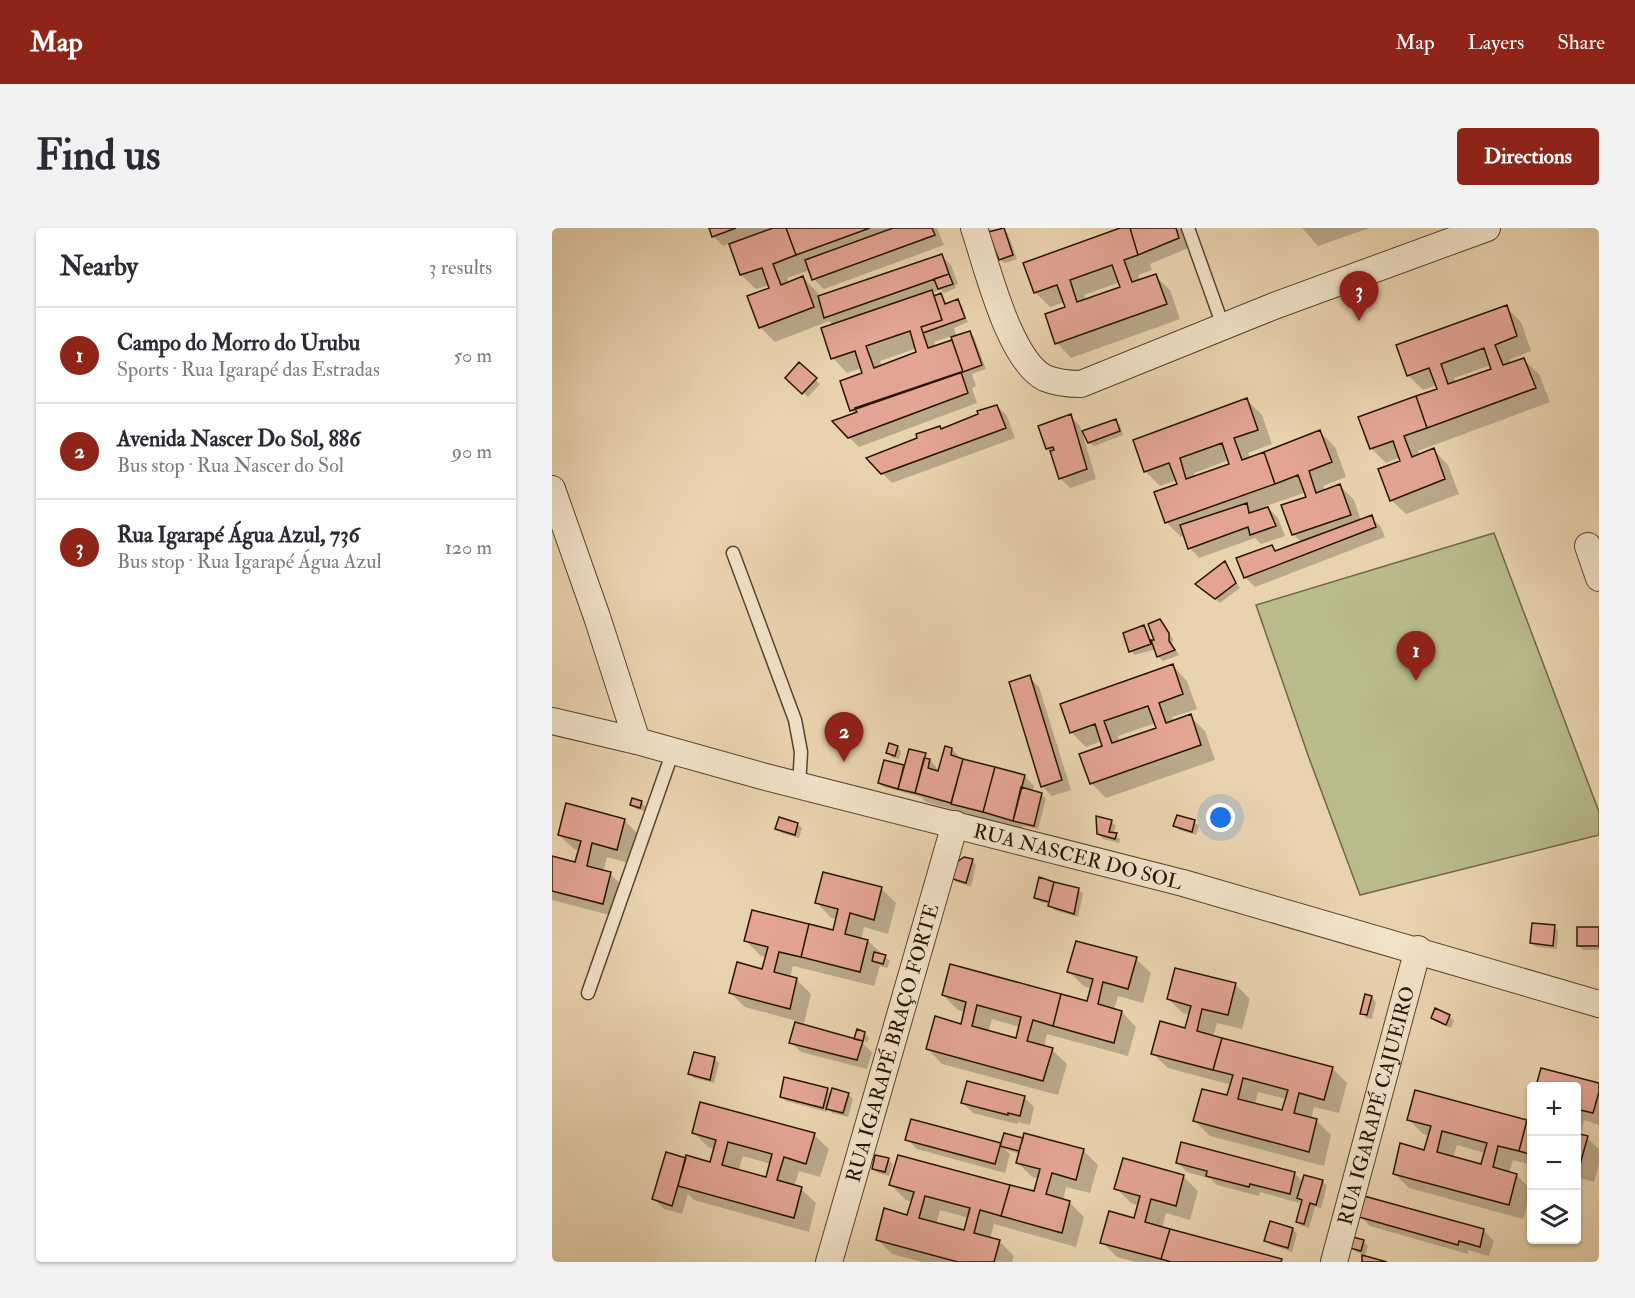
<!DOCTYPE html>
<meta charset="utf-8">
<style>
body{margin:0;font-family:"IM FELL Double Pica",serif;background:#f2f2f3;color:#2b2b33}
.controls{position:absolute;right:18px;bottom:18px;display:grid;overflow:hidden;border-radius:6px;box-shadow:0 2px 4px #0004}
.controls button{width:54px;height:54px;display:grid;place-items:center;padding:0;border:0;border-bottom:2px solid #e1e1e2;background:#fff;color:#2b2b33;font:30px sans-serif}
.you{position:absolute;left:669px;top:590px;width:21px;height:21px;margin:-15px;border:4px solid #fff;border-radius:50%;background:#1a73e8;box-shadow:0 0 0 9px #1a73e833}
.badge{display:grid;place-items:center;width:39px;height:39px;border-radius:50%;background:#8f2418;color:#fff;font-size:20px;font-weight:700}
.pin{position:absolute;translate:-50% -50px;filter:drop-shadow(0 2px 3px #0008)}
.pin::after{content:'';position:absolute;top:32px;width:21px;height:18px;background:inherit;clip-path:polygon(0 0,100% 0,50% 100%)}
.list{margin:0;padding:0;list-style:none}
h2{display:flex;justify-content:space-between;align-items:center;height:78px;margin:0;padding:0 24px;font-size:26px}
h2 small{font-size:20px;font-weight:400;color:#7c7c81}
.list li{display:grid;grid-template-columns:39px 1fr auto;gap:18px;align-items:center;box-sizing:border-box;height:96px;padding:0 24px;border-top:2px solid #e1e1e2}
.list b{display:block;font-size:22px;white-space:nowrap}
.list p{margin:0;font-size:20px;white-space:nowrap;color:#7c7c81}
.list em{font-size:20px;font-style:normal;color:#7c7c81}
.icon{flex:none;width:33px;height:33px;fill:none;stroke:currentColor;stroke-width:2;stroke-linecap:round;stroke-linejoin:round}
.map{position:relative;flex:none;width:1047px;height:1034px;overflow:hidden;border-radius:6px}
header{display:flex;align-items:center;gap:36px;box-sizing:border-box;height:84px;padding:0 30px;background:#8f2418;color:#fff}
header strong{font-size:28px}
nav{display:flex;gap:33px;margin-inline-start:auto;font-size:21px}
.intro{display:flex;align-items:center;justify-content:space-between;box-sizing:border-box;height:144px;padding:0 36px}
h1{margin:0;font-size:42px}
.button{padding:15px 27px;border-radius:6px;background:#8f2418;color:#fff;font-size:21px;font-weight:700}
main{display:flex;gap:36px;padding:0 36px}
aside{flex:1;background:#fff;border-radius:6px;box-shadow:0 2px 4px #0004}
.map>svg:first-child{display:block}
</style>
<header>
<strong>Map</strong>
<nav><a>Map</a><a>Layers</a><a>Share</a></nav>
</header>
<div class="intro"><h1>Find us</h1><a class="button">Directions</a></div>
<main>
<aside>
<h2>Nearby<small>3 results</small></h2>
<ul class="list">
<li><span class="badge">1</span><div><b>Campo do Morro do Urubu</b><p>Sports · Rua Igarapé das Estradas</p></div><em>50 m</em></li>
<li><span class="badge">2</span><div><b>Avenida Nascer Do Sol, 886</b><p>Bus stop · Rua Nascer do Sol</p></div><em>90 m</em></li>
<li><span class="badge">3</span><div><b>Rua Igarapé Água Azul, 736</b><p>Bus stop · Rua Igarapé Água Azul</p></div><em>120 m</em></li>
</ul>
</aside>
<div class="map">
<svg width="1047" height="1034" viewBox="0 0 1047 1034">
<rect width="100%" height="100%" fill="#e9d3ae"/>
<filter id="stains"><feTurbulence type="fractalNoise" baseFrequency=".00333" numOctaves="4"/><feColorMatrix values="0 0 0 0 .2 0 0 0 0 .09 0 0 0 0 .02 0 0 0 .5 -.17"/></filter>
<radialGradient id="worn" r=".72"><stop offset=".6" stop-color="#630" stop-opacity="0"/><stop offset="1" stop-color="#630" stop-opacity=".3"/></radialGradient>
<!-- green -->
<path fill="#b9bb89" stroke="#706844" stroke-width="1.5" d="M942,305L1047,584V607L808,667L757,530L704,377Z"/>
<!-- shadow -->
<path fill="#0003" fill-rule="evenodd" d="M159,0H385L392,17L272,61L262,51L258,42L235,50L237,55L251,50L266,65L267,69L389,28L399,37L406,56L403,57L404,60L392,65L389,62L381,64L385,68L389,67L396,77L406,73L410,78L416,94L402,100L405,109L417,104L422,109L434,141L420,146L424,158L420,160L425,175L307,219L297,209L303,186L299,182L312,146L310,140L295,145L281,130V97L277,93L223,114L208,99L219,61L217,57L204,61L189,47L178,15L171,18L161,8ZM400,108L402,113L384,119L382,114ZM365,120L366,125L330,139L328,133Z
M573,0H630L636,20L598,36L600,42L586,47L588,53L603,48L618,62L628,91L519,130L505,115L515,80L513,74L498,79L483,64ZM568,54L570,60L534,73L532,67Z
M750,0H818L766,18Z
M451,2L456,6L465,31L453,35L448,31Z
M954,79L969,94L979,123L957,132L959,136L972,132L987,146L998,174L866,223L868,228L882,222L896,237L907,266L854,286L839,272L850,234L849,229L834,235L819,220L887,162L885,157L871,162L856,147ZM939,137L941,142L904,155L902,150Z
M247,136L268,156L256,169L235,150Z
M695,172L710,187L720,216L696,225L698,231L768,204L783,219L794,249L771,258L773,263L788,258L802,272L809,293L819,289L829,299L833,309L703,359L693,349L720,319L725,324L750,315L741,306L755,269L752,265L714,278L726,290L733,308L709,316L703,310L647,330L638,320L633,307L629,309L614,294L627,257L625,252L608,258L593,243ZM677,232L679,237L643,249L642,245Z
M445,178L455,188L463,210L340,255L330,245L390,202Z
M518,188L528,198L544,251L518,260L508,250L501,227L495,221Z
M564,193L568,197L571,207L542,218L537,214Z
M673,335L688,360L668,375L650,360Z
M608,393L621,411L620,416L627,427L611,433L606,428L604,421L583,427L579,423L592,399L596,403L600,414L604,413Z
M621,438L635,453L645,481L620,489L622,493L638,488L653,503L663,532L554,570L539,555L552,519L550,513L534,519L519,504ZM604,495L606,501L568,514L566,508Z
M477,449L487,459L519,562L500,568L490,558Z
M345,519L349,524L347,531L340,530L336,525Z
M400,521L410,532L472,548L482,558L480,564L489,566L494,571L486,601L471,598L470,601L374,574L369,569L332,559L328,555L333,534L353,539L374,531L375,528L388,544Z
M89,574L94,579L93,583L84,581L80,577Z
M72,592L87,607L80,636L55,629L51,644L58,646L73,660L65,689L0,672V629L24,636L28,623L22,621L7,607Z
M559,593L564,598L561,606L568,611L567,615L551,611L546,606Z
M642,594L647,598L644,607L627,602L623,597Z
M245,596L250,600L247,610L230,605L225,601Z
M420,633L424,637L419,659L404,654L400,650Z
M488,651L526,661L531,666L526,689L502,682L498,676L488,674L483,669Z
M329,660L344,675L336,706L312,699L309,712L316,713L338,733L335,740L328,738L322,758L241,738L238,750L245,752L259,766L252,795L193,779L178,765L211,743L215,729L209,728L194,713L282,704L285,691L279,690L265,675Z
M1002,699L1006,703L1005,721L984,719L980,715Z
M1047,700V722H1031L1027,718Z
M584,731L599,745L591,775L566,768L562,782L570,784L584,799L576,828L495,806L492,819L500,822L515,836L506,867L390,836L376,821L410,797L413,784L406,782L391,767L536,775L540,761L532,758L517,744ZM440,791L468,799L465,811L436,804Z
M683,756L698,771L690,801L665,795L661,809L780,840L795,855L787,885L762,879L759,891L765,893L779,907L772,938L658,908L643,893L676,869L680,857L616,840L601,826L634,802L638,787L631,785L616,771ZM706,864L735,871L732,884L703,876Z
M820,769L824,774L820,791L814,790L810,785Z
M897,788L902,793L899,800L885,794L880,790Z
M244,796L303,812L306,803L312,805L317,810L315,815L306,806L304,809L320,824L315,841L249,824L239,814Z
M143,826L163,831L167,835L162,855L142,850L138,845Z
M990,842L1047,857V897L1032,892L1028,908L1035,910L1047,921V935L1042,954L1024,949V858H986Z
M275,862L280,867L296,866L301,871L296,889L280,885L276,880L275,884L234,873L229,869Z
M472,869L482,879L478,897L466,894L465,896L421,885L411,875Z
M856,891L980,894V937L961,932L957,945L965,947L979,962L971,991L857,960L842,945L873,924L878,908L871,906ZM905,917L933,925L930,938L901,930Z
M141,904L262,907L277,921L268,949L247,943L242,959L249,961L264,975L257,1004L142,972L136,966L130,986L112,981L102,971L115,926L159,936L163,921L156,919ZM191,928L219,936L215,951L186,943Z
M453,906L531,922L546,937L538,965L514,959L511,973L518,975L532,989L524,1019L442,996L438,1011L447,1013L462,1028L460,1034H370L340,1026L325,1011L357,989L361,974L354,972L339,957L483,965L487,951L480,949L465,934L468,926L452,921L458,926L453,945L365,921L355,911L450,917ZM388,982L417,990L413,1004L384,996Z
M336,931L341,936L337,948L326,945L321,940Z
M625,934L743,946L751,954L770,953L775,958L769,980L763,979L757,1000L750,998L745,994L751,974L748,971L747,975L708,964L707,968L665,957L659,951L635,944Z
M631,948L646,963L638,992L614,985L610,1000L731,1034H583L565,1029L550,1014L583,992L587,977L579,975L564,960Z
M813,970L932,1003L942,1013L937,1028L916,1022V1026L818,998L808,988Z
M741,1001L745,1006L740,1024L719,1017L714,1013Z
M811,1013L816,1018L813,1029L830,1034H812L811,1026L804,1024L800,1019Z"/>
<!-- building -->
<path fill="#e3a494" stroke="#281500" stroke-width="1.5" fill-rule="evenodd" d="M157,0H184L160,9Z
M221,0H234L244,27L221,36L229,57L251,48L262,79L207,100L195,68L217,60L210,40L188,47L177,16Z
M234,0H318L244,27Z
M341,0H380L383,7L260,52L253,32Z
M452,0L461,27L447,32L436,4Z
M568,0H578L586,27L572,32L580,54L604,46L615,76L503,116L493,86L513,79L505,57L482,65L471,35ZM560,37L568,59L525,74L518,52Z
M578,0H624L627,10L586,27Z
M390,26L397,46L272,90L266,68Z
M397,46L401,56L386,61L382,51Z
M380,62L390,92L369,99L376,120L400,112L411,144L298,183L288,153L310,145L303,123L279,131L269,100ZM358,103L364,124L322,140L314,118Z
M389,65L393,76L406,71L413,90L371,105L369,99L390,92L382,68Z
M955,77L965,108L943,117L951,137L972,130L984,160L875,200L864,168L885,161L877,140L855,148L844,117ZM932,120L939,141L896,156L889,136Z
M418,103L430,137L411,144L399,109Z
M247,134L265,150L250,166L233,150Z
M409,144L416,165L296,210L280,193L305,184L303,180Z
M864,168L875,200L852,208L860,229L882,220L893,251L838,273L826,241L848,233L841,213L818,221L806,189Z
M695,170L706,202L682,210L690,232L712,224L723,256L613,295L602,264L625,256L617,235L592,244L581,212ZM670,215L677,236L634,251L628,230Z
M445,177L454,200L329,246L314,230L365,210L364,206L388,198L389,201L426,186L425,183Z
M519,186L535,241L507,251L498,223L502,222L501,219L494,221L486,198Z
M564,191L568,203L536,215L530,203Z
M768,202L780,234L757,243L764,265L788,256L799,287L740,307L729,277L754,269L746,247L723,256L712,224Z
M695,275L697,285L716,279L724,298L698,307L696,299L636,321L628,297Z
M820,287L824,299L692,350L684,330L720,317L723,323Z
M673,333L684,355L663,371L643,356Z
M608,391L617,405V413L623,422L605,429L599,412H602L596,396Z
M592,397L599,416L577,424L571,405Z
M621,436L631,466L607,475L614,495L639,486L649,517L538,556L527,526L550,518L543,496L518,505L508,476ZM596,478L604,500L560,515L552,493Z
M478,447L510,552L489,559L457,454Z
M337,515L346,518L343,528L334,525Z
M393,518L400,520L399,527L411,531L399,575L363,565L372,530L378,531L376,540L386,543Z
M357,521L374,525L363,565L346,561Z
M411,531L443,539L431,584L399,576Z
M332,532L352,537L346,561L326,555Z
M443,539L473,547L461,593L431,584Z
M469,559L490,565L482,598L461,593Z
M80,570L90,573L88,580L78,577Z
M14,575L73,591L65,622L40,615L35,638L59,644L51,676L0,663V628L23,634L29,613L6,607Z
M625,587L643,592L640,604L621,598Z
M544,588L560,592L557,604L565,605L563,611L545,606Z
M227,589L246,595L243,607L223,601Z
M412,629L421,631L414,655L398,650L405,634Z
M271,644L330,659L322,692L298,685L293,706L316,712L308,744L249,729L257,696L281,702L286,681L263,675Z
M487,649L502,654L497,674L482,670Z
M502,654L527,660L522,686L496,678Z
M200,682L257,696L249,729L227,724L222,744L245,750L238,781L177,765L185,734L210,741L216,719L192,713Z
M980,695L1003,697L1001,718L978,715Z
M1025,699H1047V718H1025Z
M524,713L585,729L576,761L551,754L546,776L570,783L562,815L501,798L509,766L535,773L541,751L515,744Z
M322,724L334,727L331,736L320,733Z
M398,736L509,766L501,798L481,792L475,813L501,820L491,853L374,821L383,788L409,796L414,774L390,767ZM425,777L469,789L464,810L420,798Z
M623,740L684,755L676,787L650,781L645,803L670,810L661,842L599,826L608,793L633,800L639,778L615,771Z
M813,766L820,768L815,787L808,786Z
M883,780L898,787L894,797L879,790Z
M243,794L311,813L305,832L237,815Z
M305,801L313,804L311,813L302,811Z
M670,810L781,839L772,872L747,865L742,885L765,891L757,924L641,893L650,861L675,867L681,847L661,842ZM691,850L736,862L730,882L686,871Z
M142,824L163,829L158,852L136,846Z
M989,840L1047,855V864L1041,885L1024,881V858H984Z
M232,849L276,860L271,880L228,869Z
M415,853L473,868L468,888L456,885V887L409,875Z
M280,860L297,865L291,885L274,881Z
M863,862L975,892L967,923L946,918L941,939L965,946L957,977L841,946L848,915L872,922L879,898L855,892ZM890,903L935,915L929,936L885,924Z
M148,874L263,905L254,936L232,929L225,952L250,959L242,990L126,958L134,927L158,934L164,912L140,905ZM176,914L220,926L214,949L170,937Z
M359,891L449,915L443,936L353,912Z
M975,892L980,893V927L967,923Z
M452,905L471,910L467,923L448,918Z
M472,905L532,921L524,952L500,945L494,966L518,973L510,1005L449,988L458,957L482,963L488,941L464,935Z
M1024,905L1036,908L1027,940L1024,939Z
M629,914L743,944L738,966L698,956L697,959L654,948L655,943L624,935Z
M114,924L134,930L120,978L100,971Z
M323,927L337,930L333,944L320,941Z
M346,927L458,957L449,988L428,982L422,1005L448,1012L442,1034H406L324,1012L332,980L355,987L362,964L337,957ZM373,968L418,980L412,1002L367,990Z
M571,930L632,947L624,978L599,971L593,994L618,1001L609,1031L548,1015L557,983L582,990L588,968L562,961Z
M752,947L771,952L764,977L758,975L752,996L744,994L750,972L745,970Z
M812,968L932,1001L928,1019L907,1013L906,1017L807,989Z
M718,993L741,1000L736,1020L712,1013Z
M618,1001L730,1031L729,1034H619L609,1031Z
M801,1009L812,1012L809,1023L798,1020Z
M810,1027L835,1034H810Z"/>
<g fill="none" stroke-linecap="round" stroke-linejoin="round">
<defs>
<path id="service" d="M636,0L671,98
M181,325L243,492L249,524L247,558
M36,765L121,523"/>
<g id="minor">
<path d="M422,0C435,38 457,132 493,150C505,155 516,156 529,156L722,78L935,0"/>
<path d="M0,261L45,389L85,513"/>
<path d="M1036,318L1047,350"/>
<path id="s1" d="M0,493L85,513L210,548L631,655L1047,776"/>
<path id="s2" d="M277,1034L403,596"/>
<path id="s3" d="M782,1034L866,721"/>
</g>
</defs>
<!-- service casing -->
<use href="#service" stroke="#58442c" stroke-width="15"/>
<!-- minor casing -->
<use href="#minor" stroke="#58442c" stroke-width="28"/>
<!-- service -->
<use href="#service" stroke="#f1e2ca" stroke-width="12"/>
<!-- minor -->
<use href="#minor" stroke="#f1e2ca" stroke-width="26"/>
</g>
<g text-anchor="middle" stroke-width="5" stroke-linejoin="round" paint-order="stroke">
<!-- street labels -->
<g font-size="20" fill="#281500" stroke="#f1e2ca">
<text dy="7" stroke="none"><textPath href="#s1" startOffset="543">RUA NASCER DO SOL</textPath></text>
<text dy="7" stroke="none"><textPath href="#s2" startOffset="228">RUA IGARAPÉ BRAÇO FORTE</textPath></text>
<text dy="7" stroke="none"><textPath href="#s3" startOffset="162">RUA IGARAPÉ CAJUEIRO</textPath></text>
</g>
</g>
<rect width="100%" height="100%" filter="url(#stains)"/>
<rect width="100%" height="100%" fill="url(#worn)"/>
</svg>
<div class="controls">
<button>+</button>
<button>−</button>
<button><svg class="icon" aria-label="layers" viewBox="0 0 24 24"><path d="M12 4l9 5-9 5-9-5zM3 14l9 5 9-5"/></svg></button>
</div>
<div class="you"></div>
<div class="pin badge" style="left:864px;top:453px">1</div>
<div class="pin badge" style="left:292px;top:534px">2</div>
<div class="pin badge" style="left:807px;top:93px">3</div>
</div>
</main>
